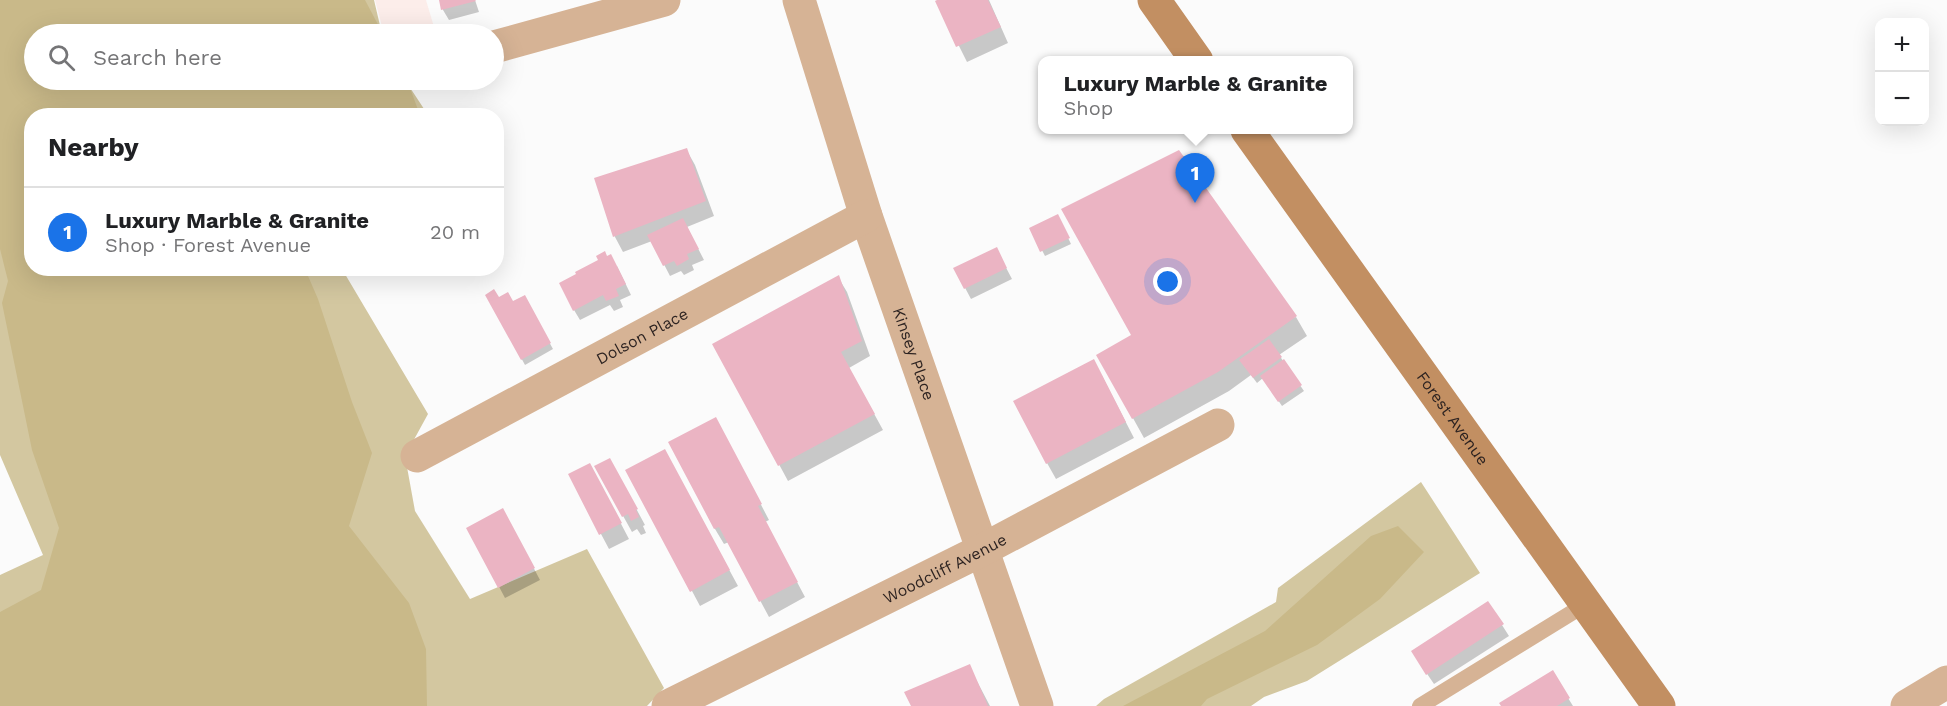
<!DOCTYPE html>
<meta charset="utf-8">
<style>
body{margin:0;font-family:"Work Sans",sans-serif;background:#f2f2f2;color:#202124}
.controls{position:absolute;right:18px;top:18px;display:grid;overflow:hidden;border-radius:12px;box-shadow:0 6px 24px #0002}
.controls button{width:54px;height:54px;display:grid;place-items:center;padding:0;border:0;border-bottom:2px solid #e0e0e0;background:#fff;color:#202124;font:30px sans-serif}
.you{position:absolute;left:1168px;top:282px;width:21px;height:21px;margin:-15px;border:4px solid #fff;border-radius:50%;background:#1a73e8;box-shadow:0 0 0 9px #1a73e833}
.badge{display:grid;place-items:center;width:39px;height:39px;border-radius:50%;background:#1a73e8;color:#fff;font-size:20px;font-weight:700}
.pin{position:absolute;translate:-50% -50px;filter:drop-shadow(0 2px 3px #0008)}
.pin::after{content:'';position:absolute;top:32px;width:21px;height:18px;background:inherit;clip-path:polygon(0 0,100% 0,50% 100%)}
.popup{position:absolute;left:1038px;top:56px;width:315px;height:78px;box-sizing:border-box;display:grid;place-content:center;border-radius:12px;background:#fff;filter:drop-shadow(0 2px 4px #0005);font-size:20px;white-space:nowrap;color:#757577}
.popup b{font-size:22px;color:#202124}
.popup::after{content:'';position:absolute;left:50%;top:100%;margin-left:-12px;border:12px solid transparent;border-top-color:#fff}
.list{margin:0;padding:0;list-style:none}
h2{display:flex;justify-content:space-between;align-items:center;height:78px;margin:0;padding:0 24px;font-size:26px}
h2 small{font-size:20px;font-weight:400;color:#757577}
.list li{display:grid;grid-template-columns:39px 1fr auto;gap:18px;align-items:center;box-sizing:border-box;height:90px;padding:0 24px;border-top:2px solid #e0e0e0}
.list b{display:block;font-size:22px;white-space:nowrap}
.list p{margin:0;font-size:20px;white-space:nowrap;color:#757577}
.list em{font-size:20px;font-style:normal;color:#757577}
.icon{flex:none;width:33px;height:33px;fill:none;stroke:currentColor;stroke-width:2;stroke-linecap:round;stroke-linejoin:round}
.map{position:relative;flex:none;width:1947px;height:706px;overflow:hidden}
.search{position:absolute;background:#fff;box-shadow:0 6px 24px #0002;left:24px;top:24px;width:480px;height:66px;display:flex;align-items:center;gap:15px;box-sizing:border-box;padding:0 21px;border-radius:33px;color:#757577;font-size:22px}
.panel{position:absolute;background:#fff;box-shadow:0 6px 24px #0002;left:24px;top:108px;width:480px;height:168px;border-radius:24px}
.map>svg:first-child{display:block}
</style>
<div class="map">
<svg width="1947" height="706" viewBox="0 0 1947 706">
<rect width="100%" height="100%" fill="#fbfbfb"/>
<!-- built -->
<path fill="#fcedea" d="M375,0H426L434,27L408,34H384Z"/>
<!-- green -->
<path fill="#d3c7a0" d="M0,0H374L382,34H34V80H405L428,115L32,116V268L342,269L428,414L405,456L415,511L470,599L587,549L664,688L647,706H0V575L43,555L0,455Z
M1421,482L1480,573L1307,681L1264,697L1251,706H1096L1104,699L1276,602L1278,588Z"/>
<!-- forest -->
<path fill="#c9b989" d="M0,0H365L383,34H34V80H407L420,115L32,116V268L305,269L318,299L352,402L372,453L349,526L409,603L426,649L427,706H0V612L41,590L59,528L32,450L2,303L8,281L0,249Z
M1398,526L1424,552L1380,599L1317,645L1207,699L1201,706H1123L1265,631L1371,536Z"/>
<!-- shadow -->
<path fill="#0003" d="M440,0H475L479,12L449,20L443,10Z
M941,0H989L1008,43L967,62L937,2Z
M686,149L695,165L714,216L687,227L704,260L692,265L694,270L684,275L681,271L670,276L652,241L623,252L615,237L596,179Z
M496,152L501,167L497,169L504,195L498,196L496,194Z
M1060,221L1071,244L1045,256L1031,229Z
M1002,260L1012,279L971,299L955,269Z
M617,266L631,295L620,300L623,307L614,311L610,305L580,320L574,310Z
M838,277L847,292L870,356L849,368L883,430L788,481L714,344Z
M487,295L513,303L524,297L553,349L525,365Z
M1296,317L1307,336L1279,355L1304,391L1282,406L1263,378L1257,383L1251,375L1229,391L1144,438L1098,355Z
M1102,376L1134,438L1056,479L1047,463Z
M724,434L769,520L765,522L805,597L769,617L729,542L724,544L715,529L670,443Z
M673,466L738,586L700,606L692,591Z
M596,467L618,475L645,525L643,526L646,533L641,535L637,529L632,532Z
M598,480L629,539L609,549L601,534Z
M509,521L540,580L505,598L468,528Z
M1488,603L1509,636L1434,684L1419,662Z
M969,666L990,706H912Z
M1552,672L1573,706H1503Z"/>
<!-- building -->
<path fill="#ebb4c3" d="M439,0H475L476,1L441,10Z
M937,0H988L1001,27L956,47L935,1Z
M687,148L706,201L613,237L594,178Z
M1179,150L1297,316L1218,372L1132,419L1096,355L1131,335L1061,209Z
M1058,214L1070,238L1040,252L1029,228Z
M683,218L699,249L687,254L689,259L677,266L674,261L663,266L647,235Z
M997,247L1007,268L964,289L953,268Z
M605,251L607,256L611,254L626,284L616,289L619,296L606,301L603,295L573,311L559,283L576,274L575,272L598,260L596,256Z
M839,275L862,341L841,352L875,414L778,466L712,344Z
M494,289L499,297L508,292L513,301L525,295L551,343L521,360L485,295Z
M1269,339L1282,357L1253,378L1239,360Z
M1094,359L1126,422L1046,464L1013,401Z
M1284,359L1302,385L1278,402L1260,376Z
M716,417L762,504L758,506L798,582L759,602L719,527L714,529L668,442Z
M665,449L730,570L690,592L625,470Z
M610,458L638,509L636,510L639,517L631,521L628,514L622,517L594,466Z
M590,463L622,523L599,535L568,474Z
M503,508L535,568L498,588L466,528Z
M1488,601L1504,624L1426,675L1411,651Z
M970,664L988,706H911L904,692Z
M1553,670L1570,698L1557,706H1501L1499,703Z"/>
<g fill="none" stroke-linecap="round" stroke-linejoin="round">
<!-- lane -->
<path stroke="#d6b395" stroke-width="16" d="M1420,706L1586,604"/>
<!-- street -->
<g stroke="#d6b395" stroke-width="33">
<path id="s1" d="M799,0L866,216L1037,706"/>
<path d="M494,47L664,0"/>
<path id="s2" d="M417,456L866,216"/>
<path id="s3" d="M668,706L982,550L1218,425"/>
<path d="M1907,706L1947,682"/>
</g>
<!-- secondary -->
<g stroke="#c28f62" stroke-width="33">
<path d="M1154,0L1197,61"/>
<path id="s4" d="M1247,130L1659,706"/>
</g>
</g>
<g text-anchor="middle" stroke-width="4.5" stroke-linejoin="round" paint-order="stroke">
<!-- street labels -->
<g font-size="16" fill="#2d2321" stroke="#fff">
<text dy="6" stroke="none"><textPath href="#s2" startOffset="255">Dolson Place</textPath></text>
<text dy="6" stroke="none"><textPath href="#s1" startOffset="372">Kinsey Place</textPath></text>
<text dy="6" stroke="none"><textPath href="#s4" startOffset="354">Forest Avenue</textPath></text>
<text dy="6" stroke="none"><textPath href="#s3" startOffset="309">Woodcliff Avenue</textPath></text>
</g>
</g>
</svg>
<div class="controls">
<button>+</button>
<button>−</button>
</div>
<div class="you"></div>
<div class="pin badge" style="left:1195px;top:203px">1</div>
<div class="popup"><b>Luxury Marble &amp; Granite</b>Shop</div>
<div class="search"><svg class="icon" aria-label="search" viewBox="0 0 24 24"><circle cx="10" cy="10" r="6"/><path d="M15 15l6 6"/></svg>Search here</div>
<section class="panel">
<h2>Nearby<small></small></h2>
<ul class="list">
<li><span class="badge">1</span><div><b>Luxury Marble &amp; Granite</b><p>Shop · Forest Avenue</p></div><em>20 m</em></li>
</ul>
</section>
</div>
